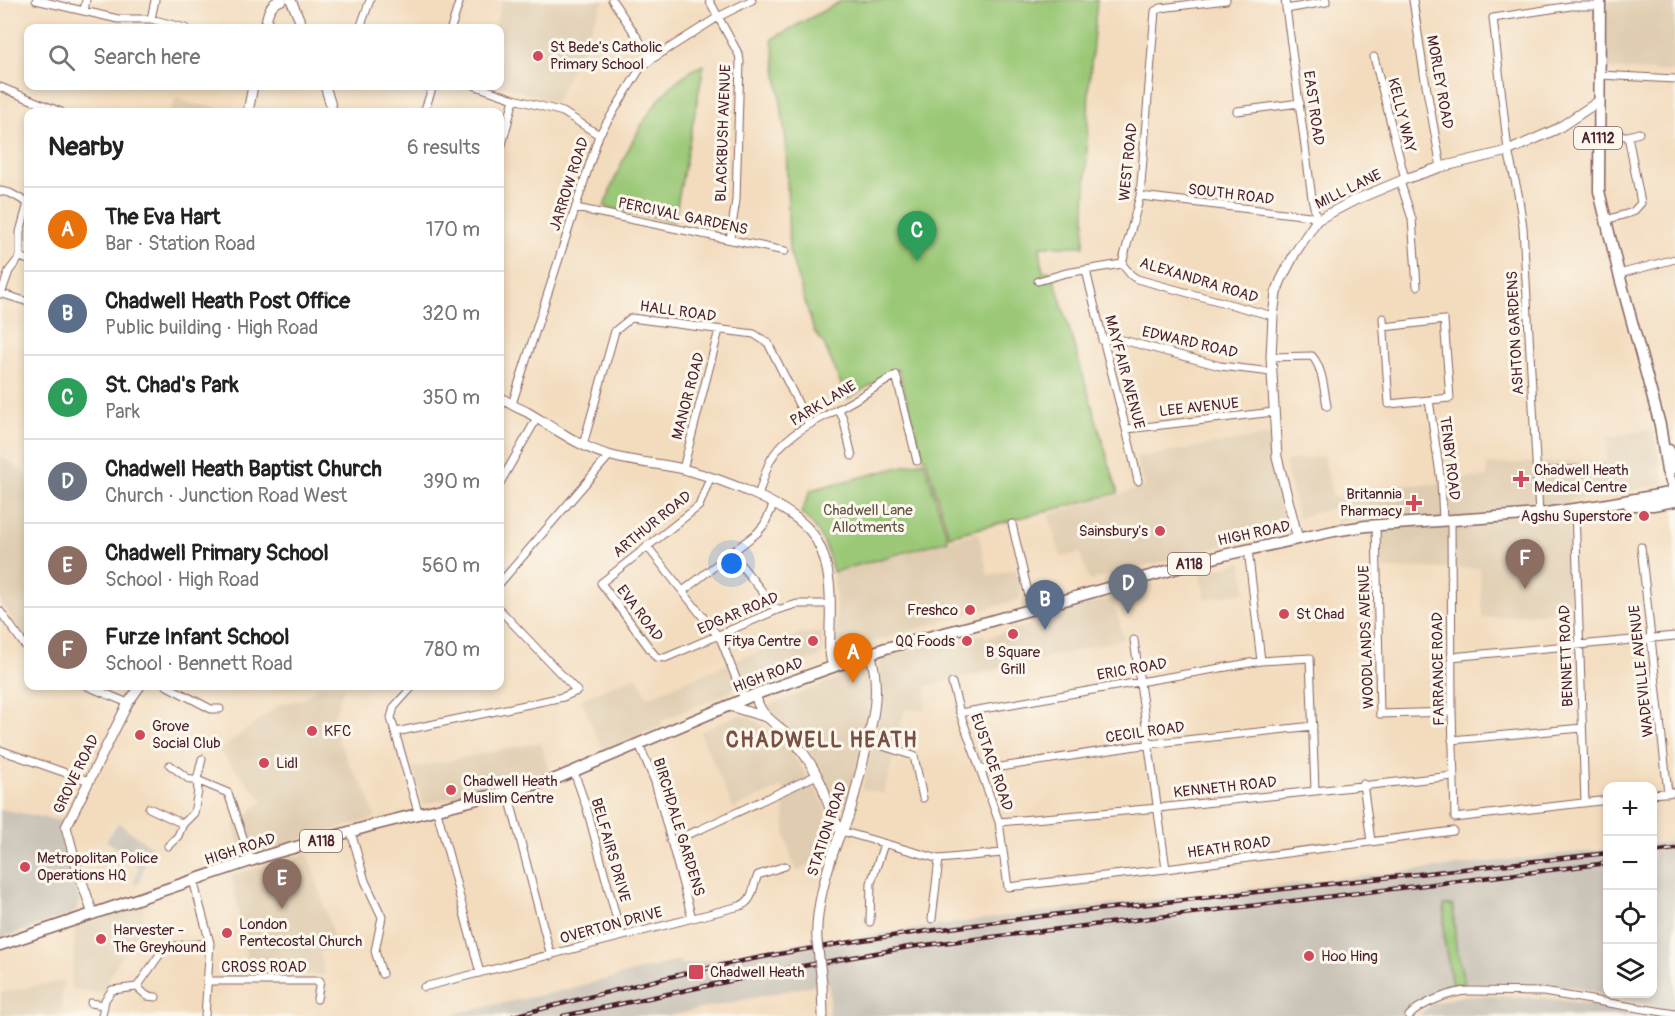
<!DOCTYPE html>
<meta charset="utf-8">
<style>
body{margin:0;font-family:Pangolin,sans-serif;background:#f6f6f6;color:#222}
.controls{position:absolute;right:18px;bottom:18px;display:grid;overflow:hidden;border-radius:12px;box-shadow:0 3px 9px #0003}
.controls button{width:54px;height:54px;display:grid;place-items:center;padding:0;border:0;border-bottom:2px solid #e0e0e0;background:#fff;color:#222;font:30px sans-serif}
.you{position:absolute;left:732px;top:564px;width:21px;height:21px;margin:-15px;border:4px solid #fff;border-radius:50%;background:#1a73e8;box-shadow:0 0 0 9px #1a73e833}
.badge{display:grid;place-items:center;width:39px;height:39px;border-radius:50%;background:#111827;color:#fff;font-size:20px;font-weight:700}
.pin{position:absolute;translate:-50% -50px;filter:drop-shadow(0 2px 3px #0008)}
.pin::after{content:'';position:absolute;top:32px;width:21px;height:18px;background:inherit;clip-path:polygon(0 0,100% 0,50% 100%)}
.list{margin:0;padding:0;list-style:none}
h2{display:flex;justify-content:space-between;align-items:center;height:78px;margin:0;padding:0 24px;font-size:26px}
h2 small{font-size:20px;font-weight:400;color:#767676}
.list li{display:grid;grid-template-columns:39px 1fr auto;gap:18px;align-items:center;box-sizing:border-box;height:84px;padding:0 24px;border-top:2px solid #e0e0e0}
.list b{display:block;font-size:22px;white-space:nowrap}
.list p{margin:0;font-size:20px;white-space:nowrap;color:#767676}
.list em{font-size:20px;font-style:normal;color:#767676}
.icon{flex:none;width:33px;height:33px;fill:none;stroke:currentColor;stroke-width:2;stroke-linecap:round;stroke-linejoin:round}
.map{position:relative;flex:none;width:1675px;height:1016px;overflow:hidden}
.search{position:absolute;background:#fff;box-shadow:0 3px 9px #0003;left:24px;top:24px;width:480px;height:66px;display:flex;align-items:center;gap:15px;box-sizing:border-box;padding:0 21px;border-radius:12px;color:#767676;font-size:22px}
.panel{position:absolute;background:#fff;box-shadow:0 3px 9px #0003;left:24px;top:108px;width:480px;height:582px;border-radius:12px}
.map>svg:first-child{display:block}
</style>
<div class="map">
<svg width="1675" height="1016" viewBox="0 0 1675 1016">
<rect width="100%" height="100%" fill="#fbf7ec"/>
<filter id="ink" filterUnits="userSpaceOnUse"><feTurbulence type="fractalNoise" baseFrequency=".0167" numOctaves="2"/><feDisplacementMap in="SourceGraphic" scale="12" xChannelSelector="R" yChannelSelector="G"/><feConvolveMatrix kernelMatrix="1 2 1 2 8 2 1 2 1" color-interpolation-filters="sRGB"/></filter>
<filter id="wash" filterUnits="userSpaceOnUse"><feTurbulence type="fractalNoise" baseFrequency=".008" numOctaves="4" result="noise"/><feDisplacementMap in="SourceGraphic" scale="24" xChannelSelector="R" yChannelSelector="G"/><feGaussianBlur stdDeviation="1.35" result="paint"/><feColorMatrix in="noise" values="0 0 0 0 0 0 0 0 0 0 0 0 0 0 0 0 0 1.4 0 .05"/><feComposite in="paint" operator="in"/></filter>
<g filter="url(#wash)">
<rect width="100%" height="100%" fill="#f3dcbe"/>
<!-- built -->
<path fill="#e0cdb1" d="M503,0H604L555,103L500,84V28H494Z
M1607,0H1675V72L1605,69Z
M176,98L195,104L216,107L213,112H169Z
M1652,429L1664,479L1661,485L1570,500V610L1482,618L1480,568L1383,569L1380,515L1336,521L1334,507L1298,518L1285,461L1323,456L1333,497L1357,494L1365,490L1397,485L1435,484L1447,479L1487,477V464L1606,461L1608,437Z
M1271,435L1279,495L1286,521L1283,530L1089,581L1080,553L1061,557L1048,514L1145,487L1136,457Z
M0,456L21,469L28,478V641L5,608L0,606Z
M978,532L988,575L1016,569L1022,594L1020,595V599L838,652L836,642L837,613L833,572Z
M1240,562L1242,563L1246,591L1206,599L1199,575Z
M1113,598L1124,639L927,686L925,710L905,709L884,794L862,789L883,702L879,658L881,656L925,647L926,645L954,641L984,634L986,638L1067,615L1066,611Z
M802,633H822V654L820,656L748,685L745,682L734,686L732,691L661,721L662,726L603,751L581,699L636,676L648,697Z
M859,665L864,666L867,671L870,699L869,713L851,792L846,806L841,810L836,806L823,772L797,734L764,707L842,677L841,672Z
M319,686H344L333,719L335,733L350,766L367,792L375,818L242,857L234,827L263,800L219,751L280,704L303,699Z
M738,715L751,718L771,732L791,752L814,786L825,805L828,835L814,863L797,871L791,858L785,833L783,787L733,808L700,732Z
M541,742L549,774L423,805L413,768Z
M308,853L336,944L320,952L325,975H249L232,875Z
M145,903L139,930L112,972L103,993L71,989L75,926Z
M63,981L61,1016H0V993Z"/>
<!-- industrial -->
<path fill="#cac3b8" d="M0,809L62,821L58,829L79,901L75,913L0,938Z
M118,823L152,847L138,885L134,883L138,867L120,850L106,841Z
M1675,841V1010L1657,1007L1575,987L1464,982L1456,947L1453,905H1444V939L1452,985L1405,1016H828L830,997L828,982L667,1016H444L564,990L680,960L682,965L810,941H831L1008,916L1607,849L1608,994H1652L1653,844Z
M1467,995L1545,998L1605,1006L1644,1016H1418L1433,1003Z"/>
<!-- green -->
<path fill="#9ac876" stroke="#727450" stroke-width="1.5" d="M843,0H1097L1089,86L1084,246H1040L1043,272L1052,271L1118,493L949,536L926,459L922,455L898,369L847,399L824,344L814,331L789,250L786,141L772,39Z
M704,65L674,221L604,207C620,162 655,81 704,65Z
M924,461L948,540L833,572C827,546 821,531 801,513L811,490Z
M1444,905H1453L1456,947L1465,984L1452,985L1444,939Z"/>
</g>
<g filter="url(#ink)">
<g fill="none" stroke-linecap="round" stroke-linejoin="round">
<defs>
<path id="street" d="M36,0L118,19H151L185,28
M612,0L652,59
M709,0L739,55L740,61L736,200L730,239
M1285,0L1312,198L1317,220
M1413,0L1424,74L1441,167
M1286,9L1326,2V0
M84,11L86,0
M151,19L155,0
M360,28L370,0
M451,28L460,0
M1374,57L1405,179
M1600,75L1675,79
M476,86L514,99L563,112L599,135
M0,87L61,112
M1237,111L1300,103
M424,112L433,86
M1598,135L1628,136L1639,133
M500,152L514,99
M1400,181L1412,219L1417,286
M0,191L10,193L28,203L20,232V257L28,260
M1140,196L1310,216L1317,220
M576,208L785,251
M1606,220L1633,212L1641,203L1628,136
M1122,264L1131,275L1137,279L1273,316
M1086,270C1102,341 1123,410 1138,481
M1619,274L1675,259
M1038,281L1066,273L1122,264L1140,196L1155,11L1161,8L1226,0
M0,293L28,302
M1,294L9,271L20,257
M1383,318L1389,404L1450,398L1444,320L1384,327
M1102,340L1119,339L1220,366L1272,372
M1271,357L1312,356C1323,368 1324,391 1327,406
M1429,400L1441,481L1443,520
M512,404L599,135L640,69L652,59L718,17L752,0
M838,409L843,418L852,456
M1127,429L1274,412
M583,445L615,331L631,318L754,334L768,343L808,423
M683,469L719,330
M1537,472L1603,468
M710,478L699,506L601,583L656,657L665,658L777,610L797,604H830
M500,483L537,418
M758,496C762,484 765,472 770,461C784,434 815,422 840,408C859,398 877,386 896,375L917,461
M1575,509L1585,803
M1539,514L1523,227L1518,193L1508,151L1493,18L1571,6H1600
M1451,519L1452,712L1455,818L1608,800
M1012,524L1032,609
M1376,525L1380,714L1452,712
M647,546L721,640L744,699
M1641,547L1668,793
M1248,549L1261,661
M732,554L777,610
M500,583L609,456
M683,591L757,533L764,525L774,504
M0,611L28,650
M1134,640L1166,869
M1451,657L1675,636
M952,683L960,713L999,822L1008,887L1166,869L1453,831
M87,686L128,703
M167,686L211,709H220
M413,686L394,707L391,718L419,815
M960,713L1261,661L1310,658L1315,790
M396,732L563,697L577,691L500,610
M1452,740L1582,728
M867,741L914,756L923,798
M639,744L655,782L692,918
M0,750L89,781
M170,765L190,780H197L228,793L251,861
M981,770L1149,744L1313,726
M574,772L587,809L621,935
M1363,784L1371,841
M508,793L551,956
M1652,794L1675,792
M149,808L183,824L194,813L198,791L197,780L202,759
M437,811L480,973
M999,822L1158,808L1453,776
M841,831L939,859L1002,853
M351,832L365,881L382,917L375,951L382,974
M670,841L699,830L817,775
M168,846L178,836L183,824
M193,880L210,943L205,1016
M932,919L939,859
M870,922L871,883L884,844
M207,981H320L317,999
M137,987L165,947L210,943
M137,987L147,996L156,997
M424,987L740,906C754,901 752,887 758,875L785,866
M91,1003L104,1005
M102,1016L105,1000L112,990L137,987
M1409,1016C1419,1004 1452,991 1469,991L1543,992L1675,1014"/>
<path id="secondary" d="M291,0L303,28
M265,28C267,17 268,3 282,0
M325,86L333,112
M248,112L253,86
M500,396C506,403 518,408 527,412C554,428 581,448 612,456C635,463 660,463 683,469C721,479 799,506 817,541C831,566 831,598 830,626C830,639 828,653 833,666
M1298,539L1277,457L1271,357L1273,316L1276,293L1281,280L1295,253L1317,220L1355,200L1405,179L1441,167L1508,151L1557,129L1599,101
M756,694C757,717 781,725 793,740C805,754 816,771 823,788C828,803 832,818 841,831
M729,706L766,717
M93,914L76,864L66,827L128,703L140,686
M817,941C815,910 827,868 838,839C840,833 844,828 846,823C853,806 856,787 861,770C870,731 883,692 870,653
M822,983L823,1016"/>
<path id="primary" d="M1600,0L1599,191L1619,274L1660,425L1667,471L1675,492
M1669,450L1675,468
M1629,505H1653L1675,501
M0,945L268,855L370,826L553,780L756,694L886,648L987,622L1224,555L1334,531L1366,526L1539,514L1602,505L1675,492"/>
</defs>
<!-- street casing -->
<use href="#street" stroke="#85615e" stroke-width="9"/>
<!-- secondary casing -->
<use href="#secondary" stroke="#85615e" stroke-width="11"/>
<!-- primary casing -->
<use href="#primary" stroke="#85615e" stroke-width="13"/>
<!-- street -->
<use href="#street" stroke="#fff" stroke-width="7"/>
<!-- secondary -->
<use href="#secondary" stroke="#fff" stroke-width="9"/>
<!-- primary -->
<use href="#primary" stroke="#fff" stroke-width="10"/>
<defs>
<path id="rail" d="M1652,852L1675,849
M513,1016C598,995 681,972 768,956C870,937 973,925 1076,912C1253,891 1431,874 1608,853
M563,1016L792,968L909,947L1608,863"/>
</defs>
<!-- rail casing -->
<use href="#rail" stroke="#4a1f2b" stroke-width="4.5"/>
<!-- rail -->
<use href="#rail" stroke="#fbf7ec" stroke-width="2" stroke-dasharray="7" stroke-linecap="butt"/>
<defs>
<path id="secondary-bridge" d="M817,941L822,983"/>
</defs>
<!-- secondary-bridge casing -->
<use href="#secondary-bridge" stroke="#85615e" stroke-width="11" stroke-linecap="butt"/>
<!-- secondary-bridge -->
<use href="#secondary-bridge" stroke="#fff" stroke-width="9"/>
</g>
</g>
<!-- markers -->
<g fill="#d1495b" stroke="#fbf7ec" stroke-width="2">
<circle cx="538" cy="56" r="6"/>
<path d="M1518 470h6v6h6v6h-6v6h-6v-6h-6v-6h6z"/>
<path d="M1411 494h6v6h6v6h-6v6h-6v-6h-6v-6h6z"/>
<circle cx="1644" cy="516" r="6"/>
<circle cx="1160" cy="531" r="6"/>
<circle cx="970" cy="610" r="6"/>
<circle cx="1284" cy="614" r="6"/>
<circle cx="1013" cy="634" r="6"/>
<circle cx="813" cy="641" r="6"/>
<circle cx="967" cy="641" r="6"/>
<circle cx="312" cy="731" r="6"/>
<circle cx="140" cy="735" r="6"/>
<circle cx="264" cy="763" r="6"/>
<circle cx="451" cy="790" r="6"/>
<circle cx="25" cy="867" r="6"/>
<circle cx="227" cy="933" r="6"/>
<circle cx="101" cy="939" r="6"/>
<circle cx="1309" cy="956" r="6"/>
<rect x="688" y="964" width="16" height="16" rx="3"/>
</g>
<g text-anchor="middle" stroke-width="6" stroke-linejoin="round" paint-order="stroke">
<!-- shield labels -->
<g fill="#fbf7ec" stroke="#7f6065" stroke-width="1.5">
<rect x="1574" y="127" width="48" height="22" rx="4.5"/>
<rect x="1168" y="553" width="42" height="22" rx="4.5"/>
<rect x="300" y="830" width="42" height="22" rx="4.5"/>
</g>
<g font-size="14" font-weight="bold" fill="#4a1f2b">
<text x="1598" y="143">A1112</text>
<text x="1189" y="569">A118</text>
<text x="321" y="846">A118</text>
</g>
<!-- poi labels -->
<g font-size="15" fill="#4a1f2b" stroke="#fbf7ec" text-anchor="start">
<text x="550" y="52">St Bede's Catholic<tspan x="550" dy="17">Primary School</tspan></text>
<text x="1534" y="475">Chadwell Heath<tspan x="1534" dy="17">Medical Centre</tspan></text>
<text x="1402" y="499" text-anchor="end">Britannia<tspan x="1402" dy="17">Pharmacy</tspan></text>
<text x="1632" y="521" text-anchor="end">Agshu Superstore</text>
<text x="1148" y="536" text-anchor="end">Sainsbury's</text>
<text x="958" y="615" text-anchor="end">Freshco</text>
<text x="1296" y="619">St Chad</text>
<text x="801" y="646" text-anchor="end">Fitya Centre</text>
<text x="955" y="646" text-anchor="end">QQ Foods</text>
<text x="1013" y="657" text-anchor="middle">B Square<tspan x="1013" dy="17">Grill</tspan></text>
<text x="152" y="731">Grove<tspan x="152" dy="17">Social Club</tspan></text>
<text x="324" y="736">KFC</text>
<text x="276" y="768">Lidl</text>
<text x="463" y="786">Chadwell Heath<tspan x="463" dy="17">Muslim Centre</tspan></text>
<text x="37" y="863">Metropolitan Police<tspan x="37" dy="17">Operations HQ</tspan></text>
<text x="239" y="929">London<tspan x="239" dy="17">Pentecostal Church</tspan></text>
<text x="113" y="935">Harvester -<tspan x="113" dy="17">The Greyhound</tspan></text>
<text x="1321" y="961">Hoo Hing</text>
<text x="710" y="977">Chadwell Heath</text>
</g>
<!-- street labels -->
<g font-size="15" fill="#4a1f2b" stroke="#fbf7ec">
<text transform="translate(1440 82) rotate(80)" y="5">MORLEY ROAD</text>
<text transform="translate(1314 108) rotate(82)" y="5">EAST ROAD</text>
<text transform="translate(1402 115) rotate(76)" y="5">KELLY WAY</text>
<text transform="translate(723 133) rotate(-88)" y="5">BLACKBUSH AVENUE</text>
<text transform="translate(1128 162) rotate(-84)" y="5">WEST ROAD</text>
<text transform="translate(569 184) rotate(-72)" y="5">JARROW ROAD</text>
<text transform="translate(1348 189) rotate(-26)" y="5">MILL LANE</text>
<text transform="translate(1231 194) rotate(7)" y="5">SOUTH ROAD</text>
<text transform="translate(683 216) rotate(12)" y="5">PERCIVAL GARDENS</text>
<text transform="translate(1199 280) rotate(17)" y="5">ALEXANDRA ROAD</text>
<text transform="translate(678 311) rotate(8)" y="5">HALL ROAD</text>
<text transform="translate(1515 333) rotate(-93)" y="5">ASHTON GARDENS</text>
<text transform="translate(1190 342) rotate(13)" y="5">EDWARD ROAD</text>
<text transform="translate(1125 372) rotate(75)" y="5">MAYFAIR AVENUE</text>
<text transform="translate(688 396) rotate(-75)" y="5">MANOR ROAD</text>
<text transform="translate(823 403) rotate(-31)" y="5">PARK LANE</text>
<text transform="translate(1199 407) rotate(-6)" y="5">LEE AVENUE</text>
<text transform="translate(1450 458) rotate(83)" y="5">TENBY ROAD</text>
<text transform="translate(652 524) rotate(-39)" y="5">ARTHUR ROAD</text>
<text transform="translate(1254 533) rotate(-12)" y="5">HIGH ROAD</text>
<text transform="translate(640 613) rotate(53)" y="5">EVA ROAD</text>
<text transform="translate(738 613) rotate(-23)" y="5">EDGAR ROAD</text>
<text transform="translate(1366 637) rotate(-92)" y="5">WOODLANDS AVENUE</text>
<text transform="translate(1566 656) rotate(-92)" y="5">BENNETT ROAD</text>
<text transform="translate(1132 669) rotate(-10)" y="5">ERIC ROAD</text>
<text transform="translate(1438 669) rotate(-91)" y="5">FARRANCE ROAD</text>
<text transform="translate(1641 671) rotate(-96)" y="5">WADEVILLE AVENUE</text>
<text transform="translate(768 675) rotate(-21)" y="5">HIGH ROAD</text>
<text transform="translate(1145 732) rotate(-8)" y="5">CECIL ROAD</text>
<text transform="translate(992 762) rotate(71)" y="5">EUSTACE ROAD</text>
<text transform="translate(76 774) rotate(-64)" y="5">GROVE ROAD</text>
<text transform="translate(1225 787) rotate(-6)" y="5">KENNETH ROAD</text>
<text transform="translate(679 827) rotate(73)" y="5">BIRCHDALE GARDENS</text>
<text transform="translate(827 829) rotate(-72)" y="5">STATION ROAD</text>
<text transform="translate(1229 847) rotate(-8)" y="5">HEATH ROAD</text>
<text transform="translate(240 849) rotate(-18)" y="5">HIGH ROAD</text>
<text transform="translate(611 850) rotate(74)" y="5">BELFAIRS DRIVE</text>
<text transform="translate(611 925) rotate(-15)" y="5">OVERTON DRIVE</text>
<text x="264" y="972">CROSS ROAD</text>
</g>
<!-- park labels -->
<g font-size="15" fill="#625242" stroke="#fbf7ec">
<text x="868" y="515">Chadwell Lane<tspan x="868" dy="17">Allotments</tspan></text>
</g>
<!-- district labels -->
<g font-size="21" font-weight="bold" letter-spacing="1.5" fill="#794e45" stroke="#fbf7ec">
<text x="822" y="747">CHADWELL HEATH</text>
</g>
</g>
</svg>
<div class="controls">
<button>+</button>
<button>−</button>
<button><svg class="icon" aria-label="locate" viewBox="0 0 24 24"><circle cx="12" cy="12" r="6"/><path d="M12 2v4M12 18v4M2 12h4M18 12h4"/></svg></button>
<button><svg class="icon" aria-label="layers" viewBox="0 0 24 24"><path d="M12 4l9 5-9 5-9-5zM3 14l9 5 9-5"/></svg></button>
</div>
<div class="you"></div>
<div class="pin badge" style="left:853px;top:683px;background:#e8710a">A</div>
<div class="pin badge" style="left:1045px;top:630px;background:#5c6f8a">B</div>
<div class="pin badge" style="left:917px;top:261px;background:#2e9e5b">C</div>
<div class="pin badge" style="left:1128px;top:614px;background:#6b7280">D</div>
<div class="pin badge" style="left:282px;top:909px;background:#8d6e63">E</div>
<div class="pin badge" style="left:1525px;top:589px;background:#8d6e63">F</div>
<div class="search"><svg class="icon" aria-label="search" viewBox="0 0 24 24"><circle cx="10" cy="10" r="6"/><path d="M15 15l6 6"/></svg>Search here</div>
<section class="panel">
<h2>Nearby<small>6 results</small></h2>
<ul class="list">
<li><span class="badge" style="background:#e8710a">A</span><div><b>The Eva Hart</b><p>Bar · Station Road</p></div><em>170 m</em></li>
<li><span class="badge" style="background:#5c6f8a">B</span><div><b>Chadwell Heath Post Office</b><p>Public building · High Road</p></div><em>320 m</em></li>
<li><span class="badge" style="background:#2e9e5b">C</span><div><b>St. Chad's Park</b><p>Park</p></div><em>350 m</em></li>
<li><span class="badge" style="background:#6b7280">D</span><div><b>Chadwell Heath Baptist Church</b><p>Church · Junction Road West</p></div><em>390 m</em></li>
<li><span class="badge" style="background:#8d6e63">E</span><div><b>Chadwell Primary School</b><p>School · High Road</p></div><em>560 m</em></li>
<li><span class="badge" style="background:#8d6e63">F</span><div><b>Furze Infant School</b><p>School · Bennett Road</p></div><em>780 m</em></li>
</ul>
</section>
</div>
